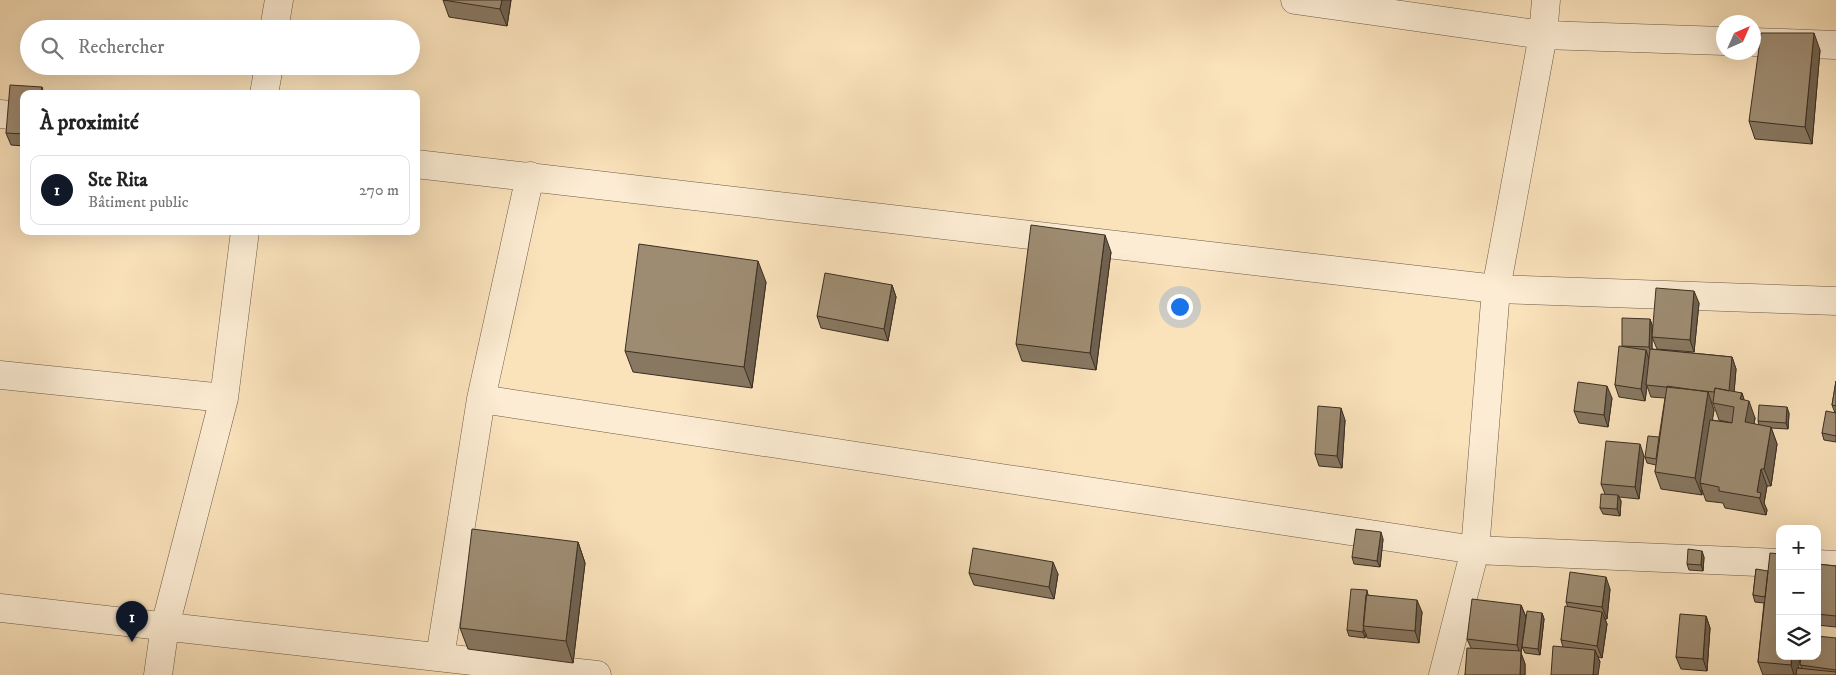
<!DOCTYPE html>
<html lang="fr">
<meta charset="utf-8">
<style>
body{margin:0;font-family:"IM FELL DW Pica",serif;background:#f2f2f2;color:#222}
.controls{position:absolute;right:15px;bottom:15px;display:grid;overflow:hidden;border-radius:10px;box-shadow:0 5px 20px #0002}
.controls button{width:45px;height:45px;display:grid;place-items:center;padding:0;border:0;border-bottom:1px solid #e0e0e0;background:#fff;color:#222;font:25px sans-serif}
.compass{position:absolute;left:1716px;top:15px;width:45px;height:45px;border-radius:50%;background:#fff;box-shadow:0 5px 20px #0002;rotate:45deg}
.you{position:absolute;left:1179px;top:306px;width:18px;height:18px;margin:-12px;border:4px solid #fff;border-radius:50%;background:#1a73e8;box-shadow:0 0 0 8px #1a73e833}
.badge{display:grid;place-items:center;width:32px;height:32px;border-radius:50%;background:#111827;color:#fff;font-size:16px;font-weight:700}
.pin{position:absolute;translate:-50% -41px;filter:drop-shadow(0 1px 2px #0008)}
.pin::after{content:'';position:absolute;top:26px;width:18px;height:15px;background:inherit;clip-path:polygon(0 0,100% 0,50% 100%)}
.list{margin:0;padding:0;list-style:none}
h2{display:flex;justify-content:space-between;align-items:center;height:65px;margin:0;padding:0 20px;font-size:21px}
h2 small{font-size:16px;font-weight:400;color:#767676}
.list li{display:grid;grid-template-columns:32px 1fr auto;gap:15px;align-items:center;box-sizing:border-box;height:70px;margin:0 10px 10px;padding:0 10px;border:1px solid #e0e0e0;border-radius:10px}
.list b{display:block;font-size:19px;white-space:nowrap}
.list p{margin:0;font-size:16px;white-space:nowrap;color:#767676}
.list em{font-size:16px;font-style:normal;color:#767676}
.icon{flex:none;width:28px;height:28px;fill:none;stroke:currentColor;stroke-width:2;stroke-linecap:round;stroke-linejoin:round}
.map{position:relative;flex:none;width:1836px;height:675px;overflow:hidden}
.search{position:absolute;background:#fff;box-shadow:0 5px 20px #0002;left:20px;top:20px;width:400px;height:55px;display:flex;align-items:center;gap:12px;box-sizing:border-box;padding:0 18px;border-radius:28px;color:#767676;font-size:19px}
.panel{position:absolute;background:#fff;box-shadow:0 5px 20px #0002;left:20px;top:90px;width:400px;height:145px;border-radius:10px}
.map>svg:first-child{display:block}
</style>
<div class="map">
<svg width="1836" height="675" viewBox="0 0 1836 675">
<rect width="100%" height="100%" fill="#fae2bb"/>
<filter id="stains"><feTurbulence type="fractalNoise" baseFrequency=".004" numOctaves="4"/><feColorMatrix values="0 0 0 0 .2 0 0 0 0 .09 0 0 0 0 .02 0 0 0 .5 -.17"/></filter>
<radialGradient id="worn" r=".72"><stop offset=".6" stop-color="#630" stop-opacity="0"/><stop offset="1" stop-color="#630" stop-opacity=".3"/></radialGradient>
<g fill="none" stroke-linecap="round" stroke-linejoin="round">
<defs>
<path id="street" d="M1295,0L1543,35L1724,41
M274,29L279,0
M1754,42L1836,45
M264,94L269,66
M0,114L24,117
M416,164L1496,289L1836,301
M0,375L224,398
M481,399L1475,550L1780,563
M1817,564L1836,565
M0,608L597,675
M440,657L481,399L530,176
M158,675L165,626L224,398L245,231
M1443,675L1475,550L1496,289L1543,35L1546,0"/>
</defs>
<!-- street casing -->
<use href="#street" stroke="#6b5b48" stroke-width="29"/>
<!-- street -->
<use href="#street" stroke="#fcecd3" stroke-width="28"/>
</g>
<!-- wall -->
<path fill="#887862" stroke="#3b2e22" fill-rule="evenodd" d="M443,0H511L507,26L449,17Z
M1820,50L1812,144L1755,139L1749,121Z
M24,94V146L11,145L6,133Z
M1111,252L1096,370L1022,361L1016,344Z
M766,282L752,388L633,372L625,351Z
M892,285L896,297L888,341L821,328L817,316Z
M1699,303L1694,352L1657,349L1652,337Z
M1650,319L1652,325V349L1732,357L1736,369L1734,392L1742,393L1744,400L1755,418L1754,424L1759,425L1758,421L1789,413L1788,429L1771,428L1777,444L1771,486H1767L1764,503L1767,510L1766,515L1725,508L1723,503L1706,501L1702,490V495L1661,489L1655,472L1656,465L1647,463L1645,457L1659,437L1665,398L1651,397L1647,386L1645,401L1619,397L1615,385L1622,347ZM1711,403H1713L1719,420L1732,423L1712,420L1714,410Z
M1836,381V442L1824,440L1822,433L1835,413L1832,405Z
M1612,398L1608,427L1579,423L1574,411Z
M1345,420L1342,468L1319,466L1315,454Z
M1644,456L1639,499L1619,497L1621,501L1620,516L1603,514L1600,508L1605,494L1601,484Z
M1383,539L1380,567L1354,564L1352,557Z
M578,542L585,563L573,663L468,649L460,628Z
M1704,557L1703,571L1689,570L1687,564Z
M1817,564L1836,566V627L1817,625Z
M1756,569L1798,668H1802L1800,665L1836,638V675H1763L1758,662L1764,603L1755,602L1753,595Z
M969,573L1058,574L1054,599L974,585Z
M1610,589L1607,619H1605L1607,624L1602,658L1598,657L1600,662L1563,647L1561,640L1568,607L1566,602Z
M1367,590L1368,595L1422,612L1419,643L1367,638L1366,634L1365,638L1349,636L1347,630Z
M1521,605L1526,617L1521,653L1525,664V675H1465L1471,648L1467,639Z
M1542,613L1544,619L1540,655L1525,653L1522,647Z
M1706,616L1710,628L1707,671L1681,669L1676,657Z"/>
<!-- shaded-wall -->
<path fill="#6f6250" stroke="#3b2e22" d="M502,0H511L507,26L500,9Z
M1814,33L1820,50L1812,144L1805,127Z
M42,87L44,94H41Z
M1105,235L1111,252L1096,370L1090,353Z
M758,261L766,282L752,388L744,367Z
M892,285L896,297L888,341L884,329Z
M1694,291L1699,303L1694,352L1690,340Z
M1650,319L1652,325V354L1649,347Z
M1646,350L1650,362L1646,385L1647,386L1645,401L1641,389Z
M1732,357L1736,369L1733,405L1728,393Z
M1607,386L1612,398L1608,427L1604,415Z
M1708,392L1714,410L1703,484L1700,483L1702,490V495L1695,478Z
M1742,393L1747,409L1749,401L1755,418L1751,440L1745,422L1740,399Z
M1787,407L1789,413L1788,429L1786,423Z
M1341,408L1345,420L1342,468L1337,456Z
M1771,427L1777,444L1771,486L1764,469Z
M1640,444L1644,456L1639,499L1635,487Z
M1761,469L1767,486L1764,503L1767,510L1766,515L1757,492Z
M1618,495L1621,501L1620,516L1617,509Z
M1381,532L1383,539L1380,567L1377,561Z
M578,542L585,563L573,663L566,641Z
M1702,551L1704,557L1703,571L1701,565Z
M1053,562L1058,574L1054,599L1049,587Z
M1606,577L1610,589L1607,619L1602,607Z
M1417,600L1422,612L1419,643L1415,631Z
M1521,605L1526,617L1521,653L1525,664V675H1520L1521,656L1517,645Z
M1602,612L1607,624L1602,658L1597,646Z
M1542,613L1544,619L1540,655L1538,649Z
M1706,616L1710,628L1707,671L1703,659Z
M1363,627L1366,634L1365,638L1363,632Z
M1595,650L1600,662L1598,675H1593Z
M1792,656H1800L1798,675H1794L1791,665Z"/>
<!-- building -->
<path fill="#9e8c72" stroke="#3b2e22" d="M443,0H502L500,9Z
M1761,33H1814L1805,127L1749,121Z
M10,85L42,87L41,94H24V134L6,133Z
M1031,225L1105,235L1090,353L1016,344Z
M639,244L758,261L744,367L625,351Z
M825,273L892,285L884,329L817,316Z
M1656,288L1694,291L1690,340L1652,337Z
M1622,318L1650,319L1649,347L1622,346Z
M1619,346L1646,350L1641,389L1615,385Z
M1650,349L1732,357L1729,391L1715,388L1714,392L1646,385Z
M1836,381V406L1832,405Z
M1578,382L1607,386L1604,415L1574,411Z
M1667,386L1708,392L1695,478L1655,472Z
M1715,388L1742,393L1740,399L1749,401L1745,422L1771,427L1764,469H1761L1757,492L1761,493L1760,498L1719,491V487L1700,483L1710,420L1732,423L1734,407L1713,403Z
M1759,405L1787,407L1786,423L1758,421Z
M1318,406L1341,408L1337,456L1315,454Z
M1826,411L1836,413V436L1822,433Z
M1648,436L1659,437L1656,459L1645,457Z
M1606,441L1640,444L1635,487L1601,484Z
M1601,494L1618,495L1617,509L1600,508Z
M472,529L578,542L566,641L460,628Z
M1356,529L1381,532L1377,561L1352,557Z
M973,548L1053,562L1049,587L969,573Z
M1688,549L1702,551L1701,565L1687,564Z
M1770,553L1780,554V656H1792L1791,665L1758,662Z
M1817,564L1836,566V616L1817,614Z
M1756,569L1768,571L1765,597L1753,595Z
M1570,572L1606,577L1602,607L1566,602Z
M1351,589L1367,590L1363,632L1347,630Z
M1366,595L1417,600L1415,631L1363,626Z
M1472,599L1521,605L1517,645L1467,639Z
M1565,606L1602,612L1597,646L1561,640Z
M1527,611L1542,613L1538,649L1522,647Z
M1680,614L1706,616L1703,659L1676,657Z
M1817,636L1836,638V670L1800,665L1801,656H1817Z
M1553,646L1595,650L1593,675H1551Z
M1467,648L1521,651L1520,675H1465Z
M1797,668L1836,672V675H1796Z"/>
<rect width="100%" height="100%" filter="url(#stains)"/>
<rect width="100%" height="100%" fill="url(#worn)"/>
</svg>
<div class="controls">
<button>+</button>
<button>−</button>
<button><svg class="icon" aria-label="layers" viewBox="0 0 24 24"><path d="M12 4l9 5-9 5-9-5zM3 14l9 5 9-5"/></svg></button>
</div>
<svg class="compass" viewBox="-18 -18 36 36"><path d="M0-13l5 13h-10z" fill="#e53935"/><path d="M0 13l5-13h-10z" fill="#767676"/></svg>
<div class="you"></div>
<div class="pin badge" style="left:132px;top:642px">1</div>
<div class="search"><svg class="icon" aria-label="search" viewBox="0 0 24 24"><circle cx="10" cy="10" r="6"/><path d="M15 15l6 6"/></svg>Rechercher</div>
<section class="panel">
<h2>À proximité<small></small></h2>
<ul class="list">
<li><span class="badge">1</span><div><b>Ste Rita</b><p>Bâtiment public</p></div><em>270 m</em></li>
</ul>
</section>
</div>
